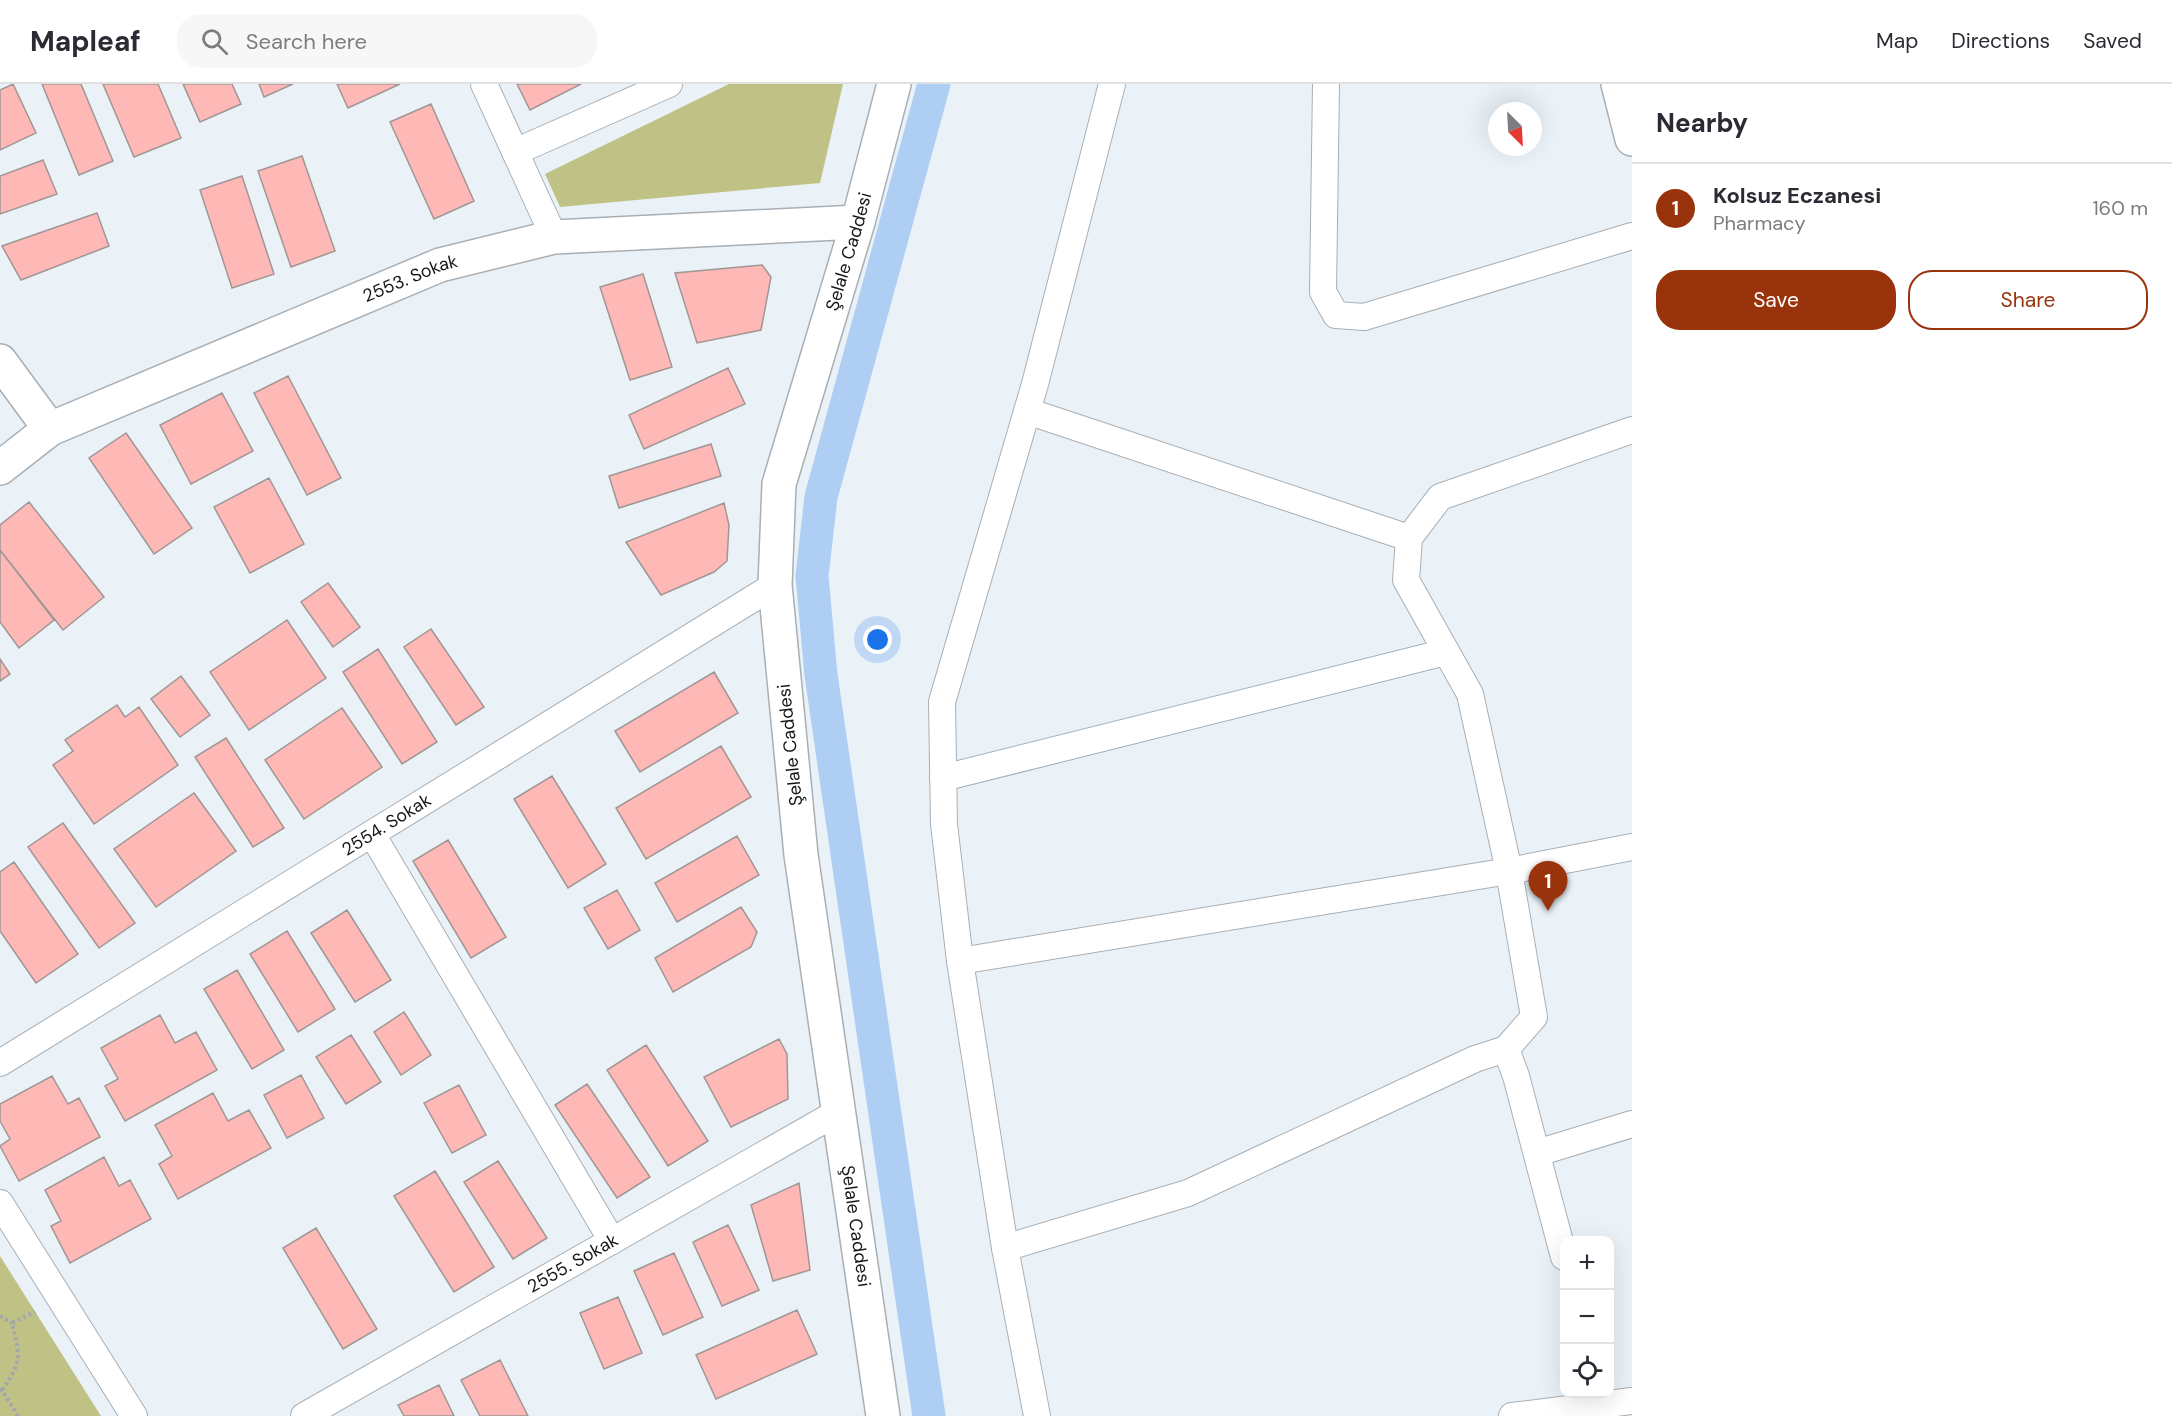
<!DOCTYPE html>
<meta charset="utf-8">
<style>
body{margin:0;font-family:"DM Sans",sans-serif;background:#f7f7f7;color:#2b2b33}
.controls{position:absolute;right:18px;bottom:18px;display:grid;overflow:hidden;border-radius:12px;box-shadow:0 6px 24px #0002}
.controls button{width:54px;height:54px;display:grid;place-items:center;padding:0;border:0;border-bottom:2px solid #e1e1e2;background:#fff;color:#2b2b33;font:30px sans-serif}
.compass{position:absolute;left:1488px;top:18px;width:54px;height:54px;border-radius:50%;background:#fff;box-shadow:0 6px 24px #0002;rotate:156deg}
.you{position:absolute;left:878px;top:556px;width:21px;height:21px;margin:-15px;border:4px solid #fff;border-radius:50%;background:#1a73e8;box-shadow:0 0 0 9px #1a73e833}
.badge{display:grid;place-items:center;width:39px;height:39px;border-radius:50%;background:#99330c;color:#fff;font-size:20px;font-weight:700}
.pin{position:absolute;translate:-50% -50px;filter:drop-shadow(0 2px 3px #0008)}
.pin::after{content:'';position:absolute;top:32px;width:21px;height:18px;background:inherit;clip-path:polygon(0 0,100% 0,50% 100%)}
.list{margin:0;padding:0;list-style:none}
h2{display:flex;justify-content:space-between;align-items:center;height:78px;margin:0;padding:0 24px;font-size:26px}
h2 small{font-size:20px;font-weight:400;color:#7c7c81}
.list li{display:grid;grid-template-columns:39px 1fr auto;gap:18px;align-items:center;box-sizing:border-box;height:90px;padding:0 24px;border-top:2px solid #e1e1e2}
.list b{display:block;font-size:22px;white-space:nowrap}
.list p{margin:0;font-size:20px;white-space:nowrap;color:#7c7c81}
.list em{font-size:20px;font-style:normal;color:#7c7c81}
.actions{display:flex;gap:12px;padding:18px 24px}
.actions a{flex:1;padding:14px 0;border:2px solid #99330c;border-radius:24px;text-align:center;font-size:21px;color:#99330c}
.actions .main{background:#99330c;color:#fff}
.icon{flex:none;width:33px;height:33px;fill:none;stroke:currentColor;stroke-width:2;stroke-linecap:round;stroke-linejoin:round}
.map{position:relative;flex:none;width:1632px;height:1332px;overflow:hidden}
header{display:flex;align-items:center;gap:36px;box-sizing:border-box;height:84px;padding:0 30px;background:#fff;border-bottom:2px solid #e1e1e2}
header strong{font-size:28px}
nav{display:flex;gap:33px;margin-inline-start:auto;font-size:21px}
.search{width:420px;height:54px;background:#f7f7f7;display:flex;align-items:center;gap:15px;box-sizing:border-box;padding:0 21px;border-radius:24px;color:#7c7c81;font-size:22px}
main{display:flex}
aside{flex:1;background:#fff}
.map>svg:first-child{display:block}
</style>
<header>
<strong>Mapleaf</strong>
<div class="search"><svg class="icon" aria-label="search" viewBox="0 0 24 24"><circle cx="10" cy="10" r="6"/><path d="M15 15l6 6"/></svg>Search here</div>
<nav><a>Map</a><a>Directions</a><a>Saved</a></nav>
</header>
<main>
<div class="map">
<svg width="1632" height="1332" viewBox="0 0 1632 1332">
<rect width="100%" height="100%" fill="#eaf2f8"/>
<!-- green -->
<path fill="#c0c285" d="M729,0H843L820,99L560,123L545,90Z
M0,1172L101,1332H0Z"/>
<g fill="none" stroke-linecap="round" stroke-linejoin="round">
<!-- canal -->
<path stroke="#afcef3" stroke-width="33" d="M929,1332L821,591L812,492L821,413L934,0"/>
</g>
<!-- building -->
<path fill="#feb8b5" stroke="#a09695" stroke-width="1.5" d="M13,0L36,49L0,66V6Z
M42,0H81L113,77L79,91Z
M103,0H158L181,54L134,73Z
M183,0H232L241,20L200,38Z
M259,0H293L264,13Z
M337,0H400L348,24Z
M517,0H581L530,26Z
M431,20L474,117L434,135L390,38Z
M302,72L335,167L291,183L258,87Z
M43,76L57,110L0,130V92Z
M242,92L274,190L232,204L200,106Z
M97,129L109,162L21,196L2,162Z
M762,181L771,193L761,246L697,259L675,189Z
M643,190L672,283L630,296L600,203Z
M728,284L745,320L644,365L629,331Z
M288,292L341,394L307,411L254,309Z
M222,309L253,367L191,400L160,341Z
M126,349L192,444L154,470L89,374Z
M711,360L721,392L619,424L609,392Z
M269,394L304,460L250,489L214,423Z
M29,418L104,513L63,546L0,466V441Z
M724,419L729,441L727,477L714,488L661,511L626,458Z
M0,466L54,536L19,564L0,538Z
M328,499L360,543L333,563L301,518Z
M287,536L326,594L249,646L210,588Z
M431,545L484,623L456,641L404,563Z
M378,565L437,658L402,680L343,588Z
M0,575L10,590L0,597Z
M714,588L738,629L640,688L615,647Z
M181,592L210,631L180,653L151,615Z
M117,621L125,633L139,623L178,681L94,740L53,681L73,667L65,656Z
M342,624L382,683L304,735L265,676Z
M226,654L284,744L253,763L195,673Z
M721,662L751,713L646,775L616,724Z
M552,692L606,780L568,804L514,715Z
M194,709L236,767L156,823L114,765Z
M63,739L135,839L99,864L28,763Z
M737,752L759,791L677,838L655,799Z
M448,756L506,853L471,874L413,777Z
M14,778L78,870L36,899L0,847V788Z
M617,806L640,846L608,865L584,824Z
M741,823L757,848L751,863L673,908L655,874Z
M347,826L391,896L355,918L311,849Z
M287,847L335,925L298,948L250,870Z
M237,886L284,966L252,985L204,905Z
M404,928L431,971L401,991L374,948Z
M160,931L175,959L196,948L217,986L125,1037L105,1002L118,995L101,964Z
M351,951L381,998L346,1020L316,973Z
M779,955L787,970L788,1015L731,1043L704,993Z
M646,961L708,1057L668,1082L607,986Z
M301,991L324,1034L287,1054L264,1011Z
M52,992L68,1020L79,1014L100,1053L19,1097L0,1062L10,1055L0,1037V1020Z
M587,1000L650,1093L617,1114L555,1021Z
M459,1001L486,1051L452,1069L424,1019Z
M213,1009L228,1037L249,1026L271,1064L178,1115L159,1080L172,1072L155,1041Z
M104,1073L119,1102L130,1096L151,1135L70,1179L51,1142L61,1137L45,1106Z
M498,1077L547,1154L513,1175L464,1098Z
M435,1087L494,1183L454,1208L394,1112Z
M799,1099L810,1186L773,1197L751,1121Z
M728,1141L759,1206L722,1222L693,1158Z
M316,1144L377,1245L343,1265L283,1164Z
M674,1169L703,1233L663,1251L634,1187Z
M618,1213L642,1269L604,1285L580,1229Z
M797,1226L817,1270L716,1315L696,1271Z
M500,1276L528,1332H480L461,1296Z
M439,1301L454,1332H404L398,1321Z"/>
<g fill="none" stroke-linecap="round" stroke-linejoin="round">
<defs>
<g id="minor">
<path d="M484,0L554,153"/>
<path d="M1326,0L1323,208L1336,231L1364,233L1632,152"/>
<path d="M515,68L669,0"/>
<path d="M1027,327L1409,454"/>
<path d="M943,694L1446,568"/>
<path d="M372,750L612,1157"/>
<path d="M960,877L1509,787L1632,763"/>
<path id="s1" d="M0,979L775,501"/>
<path d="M1537,1069L1632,1040"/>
<path d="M0,1119L134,1332"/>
<path d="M1005,1164L1188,1109L1475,975L1506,965"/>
<path d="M1564,1173L1516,992L1506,965L1534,933L1509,787L1470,610L1406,496L1409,454L1440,413L1632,346"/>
<path id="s2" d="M304,1332L840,1027"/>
<path d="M1037,1332L1005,1164L960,877L944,740L942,618L1035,300L1112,0"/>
<path d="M1512,1332L1632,1317"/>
</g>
<g id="tertiary">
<path d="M1618,0L1632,55"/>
<path d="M0,277L50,345"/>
<path id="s3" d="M0,384L50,345L440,181L554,153L858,138"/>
<path id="s4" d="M883,1332L801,771L775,501L779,400L858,138L894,0"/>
</g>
</defs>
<!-- minor casing -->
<use href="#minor" stroke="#a8afb5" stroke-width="28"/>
<!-- tertiary casing -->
<use href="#tertiary" stroke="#a8afb5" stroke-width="36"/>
<!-- path -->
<path stroke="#a1a7ac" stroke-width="4" stroke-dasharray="3 3" stroke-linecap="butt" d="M0,1232L12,1239
M2,1306C22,1279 20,1271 12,1239L35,1228
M0,1307L2,1306L18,1332"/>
<!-- minor -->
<use href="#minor" stroke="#fff" stroke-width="26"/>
<!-- tertiary -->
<use href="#tertiary" stroke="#fff" stroke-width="33"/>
</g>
<g text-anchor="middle" stroke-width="4.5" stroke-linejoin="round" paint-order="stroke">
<!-- street labels -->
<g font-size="18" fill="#131618" stroke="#fff">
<text dy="6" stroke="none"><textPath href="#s4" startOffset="1182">Şelale Caddesi</textPath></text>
<text dy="6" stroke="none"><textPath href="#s3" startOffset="454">2553. Sokak</textPath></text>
<text transform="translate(790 661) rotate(-96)" y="6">Şelale Caddesi</text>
<text dy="6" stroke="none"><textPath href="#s1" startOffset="454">2554. Sokak</textPath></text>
<text transform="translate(856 1142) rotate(82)" y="6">Şelale Caddesi</text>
<text dy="6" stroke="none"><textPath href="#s2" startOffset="309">2555. Sokak</textPath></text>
</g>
</g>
</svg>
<div class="controls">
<button>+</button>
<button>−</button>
<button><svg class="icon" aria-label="locate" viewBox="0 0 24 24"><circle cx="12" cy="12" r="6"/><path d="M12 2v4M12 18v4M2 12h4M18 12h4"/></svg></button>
</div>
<svg class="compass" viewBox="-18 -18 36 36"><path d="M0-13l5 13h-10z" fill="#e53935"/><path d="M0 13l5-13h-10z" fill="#7c7c81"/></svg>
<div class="you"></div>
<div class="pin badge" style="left:1548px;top:827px">1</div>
</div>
<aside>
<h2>Nearby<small></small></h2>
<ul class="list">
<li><span class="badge">1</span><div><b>Kolsuz Eczanesi</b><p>Pharmacy</p></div><em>160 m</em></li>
</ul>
<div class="actions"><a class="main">Save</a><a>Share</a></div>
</aside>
</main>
